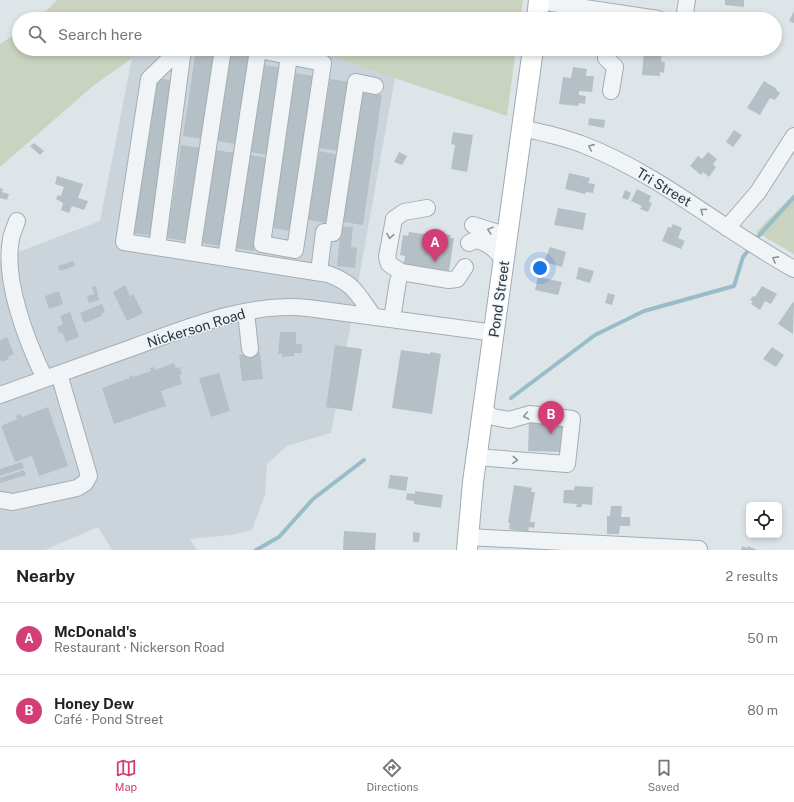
<!DOCTYPE html>
<meta charset="utf-8">
<style>
body{margin:0;font-family:"Public Sans",sans-serif;background:#f2f2f2;color:#222}
.controls{position:absolute;right:12px;bottom:12px;display:grid;overflow:hidden;border-radius:6px;box-shadow:0 2px 6px #0003}
.controls button{width:36px;height:36px;display:grid;place-items:center;padding:0;border:0;border-bottom:1px solid #e0e0e0;background:#fff;color:#222;font:20px sans-serif}
.you{position:absolute;left:540px;top:268px;width:14px;height:14px;margin:-10px;border:3px solid #fff;border-radius:50%;background:#1a73e8;box-shadow:0 0 0 6px #1a73e833}
.badge{display:grid;place-items:center;width:26px;height:26px;border-radius:50%;background:#d33e76;color:#fff;font-size:13px;font-weight:700}
.pin{position:absolute;translate:-50% -33px;filter:drop-shadow(0 1px 2px #0008)}
.pin::after{content:'';position:absolute;top:21px;width:14px;height:12px;background:inherit;clip-path:polygon(0 0,100% 0,50% 100%)}
.list{margin:0;padding:0;list-style:none}
h2{display:flex;justify-content:space-between;align-items:center;height:52px;margin:0;padding:0 16px;font-size:17px}
h2 small{font-size:13px;font-weight:400;color:#767676}
.list li{display:grid;grid-template-columns:26px 1fr auto;gap:12px;align-items:center;box-sizing:border-box;height:72px;padding:0 16px;border-top:1px solid #e0e0e0}
.list b{display:block;font-size:15px;white-space:nowrap}
.list p{margin:0;font-size:13px;white-space:nowrap;color:#767676}
.list em{font-size:13px;font-style:normal;color:#767676}
.icon{flex:none;width:22px;height:22px;fill:none;stroke:currentColor;stroke-width:2;stroke-linecap:round;stroke-linejoin:round}
.map{position:relative;flex:none;width:794px;height:550px;overflow:hidden}
.search{position:absolute;background:#fff;box-shadow:0 2px 6px #0003;left:12px;right:12px;top:12px;height:44px;display:flex;align-items:center;gap:10px;box-sizing:border-box;padding:0 14px;border-radius:22px;color:#767676;font-size:15px}
.sheet{height:196px;background:#fff}
nav{display:flex;justify-content:space-around;align-items:center;box-sizing:border-box;height:56px;border-top:1px solid #e0e0e0;background:#fff;font-size:11px;color:#767676}
nav a{display:grid;justify-items:center;gap:2px}
nav .on{color:#d33e76}
.map>svg:first-child{display:block}
</style>
<div class="map">
<svg width="794" height="550" viewBox="0 0 794 550">
<rect width="100%" height="100%" fill="#dee5e9"/>
<!-- built -->
<path fill="#ccd4db" d="M198,11L221,19H187Z
M145,49H309L395,78L331,433L287,446L267,464L265,495L252,530L231,535L190,539L197,550H112L98,527L45,550H0V259L100,221L132,58Z"/>
<!-- green -->
<path fill="#c9d3bf" d="M57,0H523L520,19H221L198,11L187,19H38Z
M19,32V49H145L93,86L0,167V44Z
M309,49H516L507,116Z
M794,194V254L756,232Z"/>
<g fill="none" stroke-linecap="round" stroke-linejoin="round">
<!-- stream -->
<path stroke="#98bcca" stroke-width="4" d="M754,241L794,197
M511,398L595,335L644,311L734,286L743,257L751,247
M256,550L279,537L313,499L364,460"/>
</g>
<!-- building -->
<path fill="#b5bfc6" d="M725,0H744V7L725,5Z
M794,11V23L789,21Z
M196,49H216L203,139L183,136Z
M231,49L250,51L237,144L217,141Z
M564,49H593L592,56L564,52Z
M644,49L662,51L661,61L665,62L664,73L660,72V76L642,75Z
M263,65L283,68L269,155L250,152Z
M573,67L587,69L586,76H594L592,92L579,91V95L586,96L585,104L579,103L578,106L559,104L563,77L571,78Z
M295,73L315,76L292,231L272,228Z
M156,78L176,81L153,236L133,233Z
M330,79L350,82L339,151L319,148Z
M764,81L777,89L776,90L780,93L775,100L770,98L760,115L747,108Z
M362,93L382,95L363,225L343,222Z
M589,118L605,120L604,128L588,125Z
M734,130L742,135L733,147L726,142Z
M453,132L473,135L467,172L451,169L455,145L451,144Z
M34,143L44,151L40,155L30,146Z
M181,145L201,148L187,241L167,238Z
M215,150L235,153L220,246L201,243Z
M319,151L339,155L328,223L308,220Z
M399,152L407,156L402,165L394,162Z
M708,152L717,159L713,164L716,167L709,177L703,172L701,175L690,166L698,156L702,159Z
M249,155L269,158L254,251L234,248Z
M569,173L590,178L588,183L595,184L593,193L586,192L585,194L565,189Z
M57,176L83,184L78,198L88,201L84,210L72,206L69,213L61,210L63,203L56,199L58,195L61,196L64,187L55,184Z
M0,188L3,189L2,192L9,194L7,200L0,198Z
M637,189L651,196L649,202L652,203L648,212L640,209L642,206L631,201Z
M625,190L631,193L628,200L622,198Z
M558,208L586,213L583,230L554,225Z
M673,224L682,228L678,238L685,241L681,249L662,241L668,227L671,228Z
M341,226L353,227L351,247L357,248L355,268L337,266Z
M409,232L439,236L440,233L451,235L450,238H454L449,271L445,270V275L403,267L405,256L400,255L403,235L408,236Z
M550,247L566,252L562,267L544,262Z
M73,261L75,266L60,271L58,266Z
M579,267L594,271L590,283L576,279Z
M538,277L562,282L558,295L535,290Z
M125,285L130,296L133,294L143,313L127,321L113,292Z
M96,286L99,300L89,303L87,296L94,294L92,287Z
M762,286L777,294L771,304L765,301L760,310L751,304L753,301L750,300L753,296L755,297Z
M59,291L63,304L49,309L45,296Z
M608,293L615,295L612,305L605,303Z
M793,302L794,303L793,334L778,324Z
M102,304L105,312L101,314L102,316L84,323L80,313Z
M70,312L79,337L66,342L62,332L59,333L57,327L63,324L60,316Z
M280,332H296V344H302V353H294V356L282,357V354H278Z
M7,337L14,354L8,357L9,359L2,362L0,360V340Z
M335,345L362,349L352,411L326,407Z
M772,347L784,355L776,367L763,359Z
M401,350L430,354L431,352L441,354L432,414L392,408Z
M260,352L263,379L242,381L239,355Z
M174,363L176,368L180,367L182,374L179,375L182,384L161,391L166,406L114,424L102,388L130,378L129,376L132,375L133,377L151,371L150,368L154,367L155,370Z
M219,373L230,411L211,417L199,378Z
M48,407L68,466L39,476L32,456L15,462L1,426L17,419L16,416L20,414L22,417Z
M529,421L565,426V437H561V452L528,451Z
M22,462L24,468L0,476V469Z
M24,470L26,475L0,483V478Z
M390,475L408,477L406,491L388,488Z
M514,485L532,488L531,492H535L530,522H535L534,528L529,527L528,532L509,529L510,523H508Z
M575,486L593,487L592,505L582,504V507H576L577,504L563,503L564,490H574Z
M415,491L443,495L441,508L414,504V501L406,500L407,493L415,494Z
M611,506H622L621,517H630V526H620L619,534H607V516H610Z
M344,531L376,533L375,550H343Z
M413,532L420,533L419,542H413Z
M742,546L747,548L748,546L757,550H741Z"/>
<g fill="none" stroke-linecap="round" stroke-linejoin="round">
<defs>
<path id="minor" d="M539,1L658,19
M684,19L687,0
M180,49L149,79L124,242L328,274C355,284 357,294 374,317
M255,49L323,63L295,250L262,244L289,56
M609,49L606,58L615,67L611,91
M522,128C543,133 564,137 584,145C661,175 723,230 794,269
M427,208L404,212L394,219L387,257L389,264L401,272L449,280L457,279L465,267
M17,221C15,227 12,233 11,239C3,281 27,342 45,379
M473,225L508,236
M727,228L758,192L794,136
M469,243L475,240C489,242 497,251 504,261
M157,247L183,49
M192,252L223,49
M226,258L258,50
M319,272L324,232L333,233L356,82L375,86
M246,312L250,349
M392,319L398,281
M0,395C45,379 90,363 134,347C189,327 248,302 308,308L495,333
M476,457L567,464L572,419L530,414L509,420L493,417L483,410
M0,500L13,502L77,488L85,483L89,476L59,374
M468,537L699,549"/>
<path id="major" d="M537,19L539,0
M467,550L473,482L533,49"/>
</defs>
<!-- minor casing -->
<use href="#minor" stroke="#a3adb3" stroke-width="18"/>
<!-- major casing -->
<use href="#major" stroke="#9dacb5" stroke-width="22"/>
<!-- minor -->
<use href="#minor" stroke="#f1f4f7" stroke-width="16"/>
<!-- major -->
<use href="#major" stroke="#fff" stroke-width="20"/>
</g>
<!-- one-way arrows -->
<defs><path id="oneway-chevron" d="M-2-3.5L2.5 0L-2 3.5" fill="none" stroke-width="1.6" stroke-linecap="round" stroke-linejoin="round"/></defs>
<g stroke="#8c959c">
<use href="#oneway-chevron" transform="translate(591 147) rotate(-156)"/>
<use href="#oneway-chevron" transform="translate(703 211) rotate(-144)"/>
<use href="#oneway-chevron" transform="translate(490 230) rotate(-161)"/>
<use href="#oneway-chevron" transform="translate(390 236) rotate(99)"/>
<use href="#oneway-chevron" transform="translate(775 259) rotate(-151)"/>
<use href="#oneway-chevron" transform="translate(526 416) rotate(169)"/>
<use href="#oneway-chevron" transform="translate(515 460) rotate(4)"/>
</g>
<g text-anchor="middle" stroke-width="3" stroke-linejoin="round" paint-order="stroke">
<!-- street labels -->
<g font-size="14" fill="#273640" stroke="#eef3f6">
<text transform="translate(664 187) rotate(31)" y="5">Tri Street</text>
<text transform="translate(499 299) rotate(-82)" y="5">Pond Street</text>
<text transform="translate(196 328) rotate(-17)" y="5">Nickerson Road</text>
</g>
</g>
</svg>
<div class="controls">
<button><svg class="icon" aria-label="locate" viewBox="0 0 24 24"><circle cx="12" cy="12" r="6"/><path d="M12 2v4M12 18v4M2 12h4M18 12h4"/></svg></button>
</div>
<div class="you"></div>
<div class="pin badge" style="left:435px;top:262px">A</div>
<div class="pin badge" style="left:551px;top:434px">B</div>
<div class="search"><svg class="icon" aria-label="search" viewBox="0 0 24 24"><circle cx="10" cy="10" r="6"/><path d="M15 15l6 6"/></svg>Search here</div>
</div>
<section class="sheet">
<h2>Nearby<small>2 results</small></h2>
<ul class="list">
<li><span class="badge">A</span><div><b>McDonald's</b><p>Restaurant · Nickerson Road</p></div><em>50 m</em></li>
<li><span class="badge">B</span><div><b>Honey Dew</b><p>Café · Pond Street</p></div><em>80 m</em></li>
</ul>
</section>
<nav>
<a class="on"><svg class="icon" aria-label="map" viewBox="0 0 24 24"><path d="M3 6l6-2 6 2 6-2v14l-6 2-6-2-6 2zM9 4v14M15 6v14"/></svg>Map</a>
<a><svg class="icon" aria-label="directions" viewBox="0 0 24 24"><path d="M12 3l9 9-9 9-9-9zM9 14v-3h6M13 9l2 2-2 2"/></svg>Directions</a>
<a><svg class="icon" aria-label="saved" viewBox="0 0 24 24"><path d="M7 4h10v16l-5-4-5 4z"/></svg>Saved</a>
</nav>
